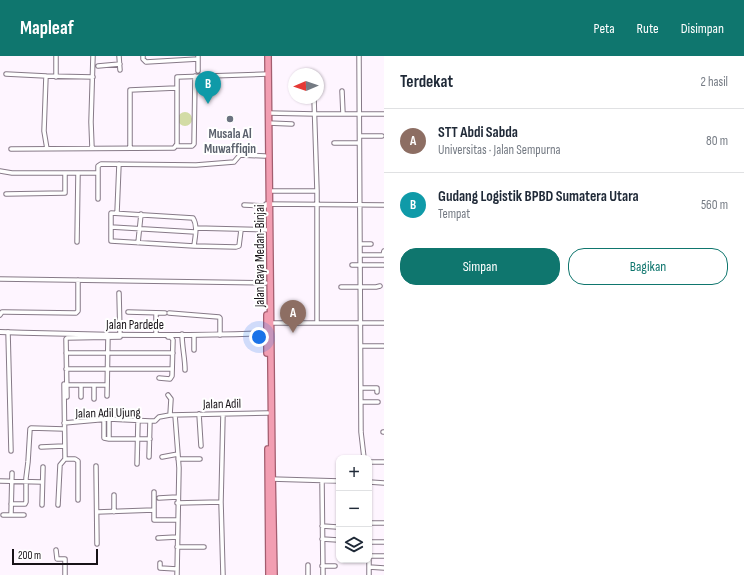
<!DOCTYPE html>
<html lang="id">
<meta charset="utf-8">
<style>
body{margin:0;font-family:"Sofia Sans Condensed",sans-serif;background:#f6f6f7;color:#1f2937}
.controls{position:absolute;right:12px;bottom:12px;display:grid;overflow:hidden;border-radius:8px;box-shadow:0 1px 3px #0004}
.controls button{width:36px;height:36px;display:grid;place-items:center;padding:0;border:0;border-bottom:1px solid #e0e1e3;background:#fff;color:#1f2937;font:20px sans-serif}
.compass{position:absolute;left:288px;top:12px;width:36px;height:36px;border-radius:50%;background:#fff;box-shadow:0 1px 3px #0004;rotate:268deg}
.scale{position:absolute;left:12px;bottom:10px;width:86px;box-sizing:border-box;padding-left:4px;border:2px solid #171217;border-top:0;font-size:11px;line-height:14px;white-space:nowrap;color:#171217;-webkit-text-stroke:3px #fff;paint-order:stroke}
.you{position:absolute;left:259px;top:281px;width:14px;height:14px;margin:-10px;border:3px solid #fff;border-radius:50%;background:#1a73e8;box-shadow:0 0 0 6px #1a73e833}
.badge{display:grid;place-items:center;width:26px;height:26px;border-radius:50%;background:#0f766e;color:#fff;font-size:13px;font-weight:700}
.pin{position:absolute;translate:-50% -33px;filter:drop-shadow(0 1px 2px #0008)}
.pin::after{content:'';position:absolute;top:21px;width:14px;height:12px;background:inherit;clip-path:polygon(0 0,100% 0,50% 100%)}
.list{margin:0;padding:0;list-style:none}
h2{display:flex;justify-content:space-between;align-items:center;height:52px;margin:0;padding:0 16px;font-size:17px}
h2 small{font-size:13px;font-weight:400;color:#747a83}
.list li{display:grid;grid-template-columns:26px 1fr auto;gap:12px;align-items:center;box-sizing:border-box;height:64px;padding:0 16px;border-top:1px solid #e0e1e3}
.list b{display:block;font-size:15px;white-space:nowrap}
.list p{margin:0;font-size:13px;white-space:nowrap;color:#747a83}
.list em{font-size:13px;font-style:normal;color:#747a83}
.actions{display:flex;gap:8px;padding:12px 16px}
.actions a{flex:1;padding:9px 0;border:1px solid #0f766e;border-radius:16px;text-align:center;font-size:14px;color:#0f766e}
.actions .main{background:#0f766e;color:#fff}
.icon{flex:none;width:22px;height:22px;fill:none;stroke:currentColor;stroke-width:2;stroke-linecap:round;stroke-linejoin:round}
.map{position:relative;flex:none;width:384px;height:519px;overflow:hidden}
header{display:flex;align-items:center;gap:24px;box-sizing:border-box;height:56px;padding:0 20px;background:#0f766e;color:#fff}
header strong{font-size:19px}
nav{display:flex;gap:22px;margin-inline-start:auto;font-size:14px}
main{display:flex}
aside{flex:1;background:#fff}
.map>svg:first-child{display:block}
</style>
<header>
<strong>Mapleaf</strong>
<nav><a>Peta</a><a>Rute</a><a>Disimpan</a></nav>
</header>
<main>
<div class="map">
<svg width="384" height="519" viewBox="0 0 384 519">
<rect width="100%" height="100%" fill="#fef5ff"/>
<!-- green -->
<path fill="#d3dca6" d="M178 63a7 7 0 1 1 14 0a7 7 0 1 1-14 0Z"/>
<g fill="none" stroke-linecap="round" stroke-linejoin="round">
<defs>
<path id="minor" d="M119,0L120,14
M143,0V3L146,6L198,3
M359,0L361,376L364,402
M98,10L120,8
M198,15V0
M6,18L46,20
M56,21V0
M342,35L343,58
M314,42L317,135V267
M268,57L315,58H384
M268,67L292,68
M360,80H382
M334,87H359
M176,90H192L194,88L195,20
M92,92L91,66L93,0
M130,92V34L176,32
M11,93L174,92L177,88V21L268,18
M47,93L44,75L46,20L93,21
M0,115L12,117H98V110L101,108L196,109L234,106L240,99L265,100
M269,135H317
M6,138L65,137V118
M98,143V117
M266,148L384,149
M244,149L266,150
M117,157L119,108
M111,171L195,176
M196,172L270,174
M77,186L78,118
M138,187L141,158
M360,188H371
M194,190C195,181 198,170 193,162L111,157V185L194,190L236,191L239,190L241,174
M360,199H383L384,195
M352,209H383
M0,223L266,227
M341,231H376L380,230
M119,237L120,278
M128,256L165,257
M156,257V279
M169,257L219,261L220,262V279
M0,259L2,256H5L76,257L78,255V224
M270,267H384
M8,276L11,395
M182,278C182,291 185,302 185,314
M361,290H383
M194,294V279
M66,297H173
M66,313H172
M159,322L170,323L172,320L173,284L171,281H168
M64,328L65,403H75L78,405V444
M66,329H107
M81,330V341
M94,330V343
M361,332H377V336
M168,339L171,343L170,359
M107,340L108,279
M67,341L66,283L67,282L120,281
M361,346H378
M199,358L201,390
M223,358L221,446L223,519
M175,359L179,412L177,519
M104,363V382L109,383
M109,363V383H150
M64,367L109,363L150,365H155L159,361L170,359L268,357
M383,376H384
M41,391L64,390
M149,401L150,365
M162,401L178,398
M178,403H200
M369,406H384
M137,408L138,365
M96,410L97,488
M12,417L11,459H24
M271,423L339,425
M0,425L42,426
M322,425L323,519
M369,426L384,427
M114,439V456
M159,442L177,441
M177,447L221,446
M11,448H25L26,446V422L28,406L30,373L31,372L64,373
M42,449L43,411
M58,449L60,409L65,403
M154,454V436
M97,456L154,454V464H177
M3,459H11
M369,467H384
M322,470L337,471
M158,482L177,481
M322,483L338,484
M369,486H384
M177,491H204
M56,494L57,503H65V519
M369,500H384
M369,504V519
M160,507V512L177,513
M322,510H335
M369,511L384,512
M308,519V509"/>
<path id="tertiary" d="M0,276C90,279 180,281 270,277"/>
<path id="trunk" d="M268,0L272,413L274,519
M267,259V297
M268,393L269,519"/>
</defs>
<!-- minor casing -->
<use href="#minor" stroke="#877a88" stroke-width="5.5"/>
<!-- tertiary casing -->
<use href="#tertiary" stroke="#877a88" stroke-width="6"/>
<!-- trunk casing -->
<use href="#trunk" stroke="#a35d6f" stroke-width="8"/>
<!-- minor -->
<use href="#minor" stroke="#fff" stroke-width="3.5"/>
<!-- tertiary -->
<use href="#tertiary" stroke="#fff" stroke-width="4"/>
<!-- trunk -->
<use href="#trunk" stroke="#f29eb2" stroke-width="5.5"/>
</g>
<!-- markers -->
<circle fill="#6b7280" stroke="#fff" stroke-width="1.5" cx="230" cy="63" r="4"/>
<g text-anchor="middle" stroke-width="4" stroke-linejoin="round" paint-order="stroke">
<!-- worship labels -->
<g font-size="13" font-weight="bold" fill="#5b616d" stroke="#fff">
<text x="230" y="82">Musala Al<tspan x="230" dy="15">Muwaffiqin</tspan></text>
</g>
<!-- street labels -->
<g font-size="13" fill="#171217" stroke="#fff">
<text transform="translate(259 200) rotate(-90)" y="5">Jalan Raya Medan-Binjai</text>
<text x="135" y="273">Jalan Pardede</text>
<text transform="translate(222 347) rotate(-1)" y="5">Jalan Adil</text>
<text transform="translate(108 356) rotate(-1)" y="5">Jalan Adil Ujung</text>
</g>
</g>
</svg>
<div class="controls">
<button>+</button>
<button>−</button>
<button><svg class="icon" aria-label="layers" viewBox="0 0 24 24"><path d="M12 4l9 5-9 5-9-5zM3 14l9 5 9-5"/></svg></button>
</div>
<svg class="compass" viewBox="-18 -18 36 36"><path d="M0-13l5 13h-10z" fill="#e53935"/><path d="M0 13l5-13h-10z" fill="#747a83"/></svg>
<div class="scale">200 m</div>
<div class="you"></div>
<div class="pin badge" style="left:293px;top:277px;background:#8d6e63">A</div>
<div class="pin badge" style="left:208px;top:48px;background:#0f9aa8">B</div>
</div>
<aside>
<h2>Terdekat<small>2 hasil</small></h2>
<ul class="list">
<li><span class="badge" style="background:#8d6e63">A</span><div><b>STT Abdi Sabda</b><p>Universitas · Jalan Sempurna</p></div><em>80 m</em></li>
<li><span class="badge" style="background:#0f9aa8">B</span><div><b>Gudang Logistik BPBD Sumatera Utara</b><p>Tempat</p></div><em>560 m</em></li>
</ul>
<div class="actions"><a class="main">Simpan</a><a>Bagikan</a></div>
</aside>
</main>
